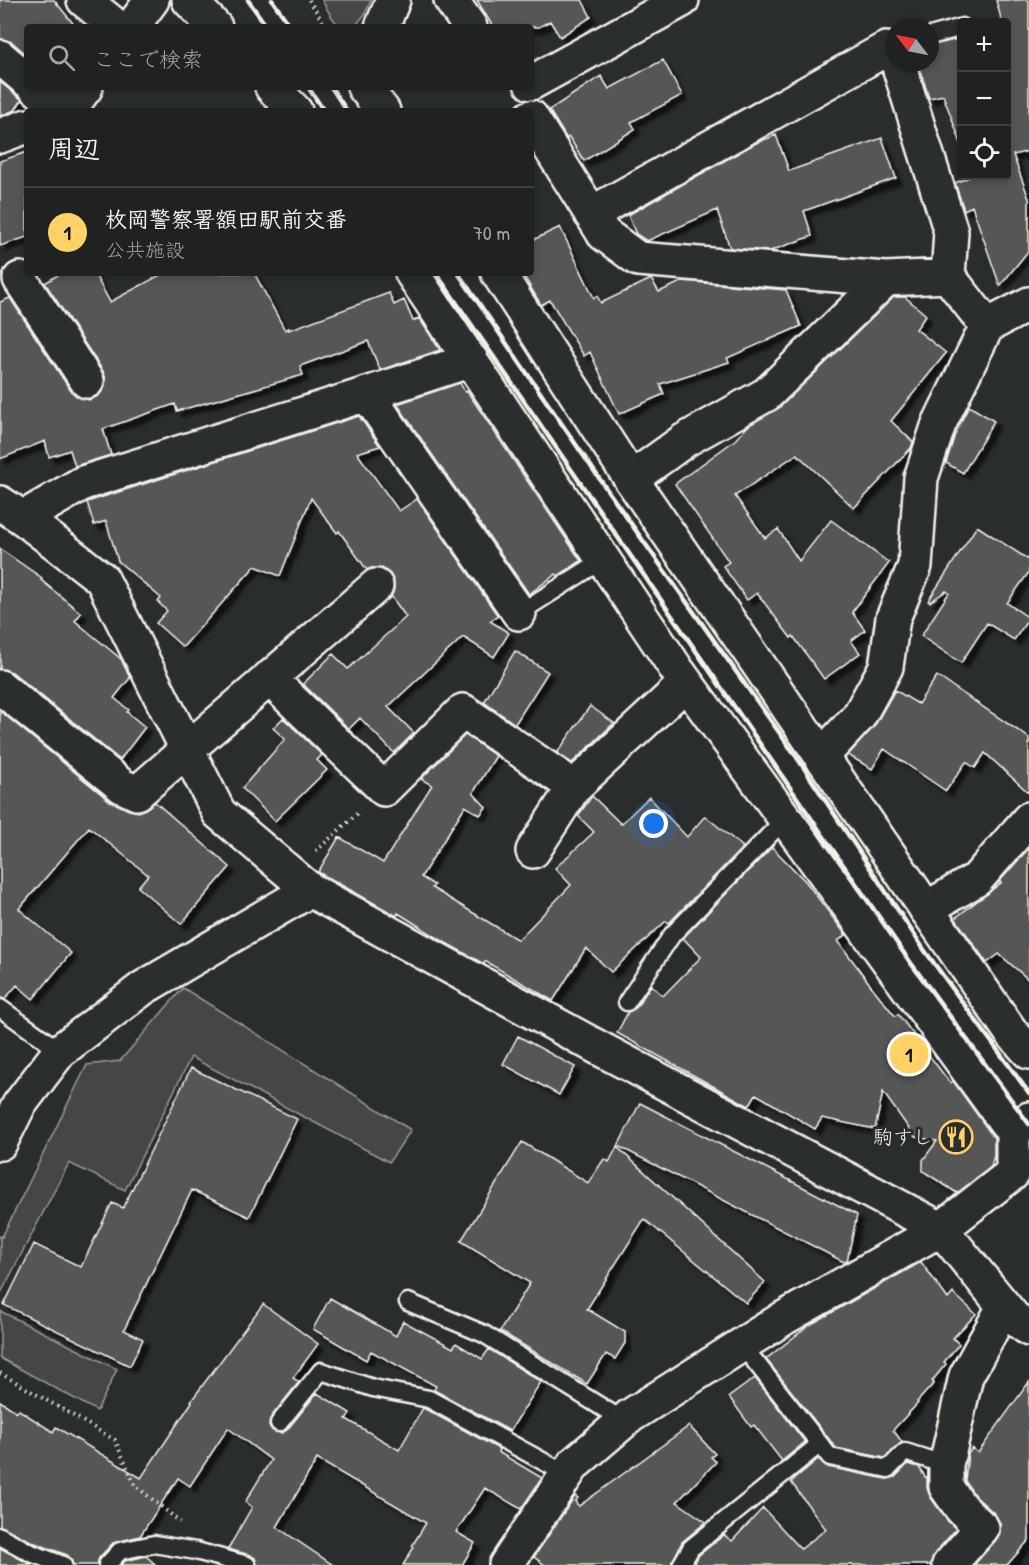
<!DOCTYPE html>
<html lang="ja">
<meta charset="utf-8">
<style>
body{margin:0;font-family:"Patrick Hand","Klee One",sans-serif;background:#2d2f2f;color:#f1f3f6}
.controls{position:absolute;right:18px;top:18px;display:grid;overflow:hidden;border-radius:6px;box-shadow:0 3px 9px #0003}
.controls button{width:54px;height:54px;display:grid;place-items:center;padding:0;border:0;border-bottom:2px solid #3d3f40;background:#202222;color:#f1f3f6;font:30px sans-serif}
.compass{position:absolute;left:885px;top:18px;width:54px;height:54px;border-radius:50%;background:#202222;box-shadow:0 3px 9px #0003;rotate:302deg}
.you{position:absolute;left:654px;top:824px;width:21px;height:21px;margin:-15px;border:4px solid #fff;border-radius:50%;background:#1a73e8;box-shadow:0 0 0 9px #1a73e833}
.badge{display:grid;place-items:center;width:39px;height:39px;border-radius:50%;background:#ffd166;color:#111;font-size:20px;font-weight:700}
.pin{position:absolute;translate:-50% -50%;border:3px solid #fff;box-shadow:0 2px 6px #0006}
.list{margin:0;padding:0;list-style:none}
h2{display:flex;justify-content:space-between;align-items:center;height:78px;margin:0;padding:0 24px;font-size:26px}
h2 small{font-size:20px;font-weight:400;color:#a2a4a5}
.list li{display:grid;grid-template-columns:39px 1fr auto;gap:18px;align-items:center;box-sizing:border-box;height:90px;padding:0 24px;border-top:2px solid #3d3f40}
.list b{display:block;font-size:22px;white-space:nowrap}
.list p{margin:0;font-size:20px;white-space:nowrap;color:#a2a4a5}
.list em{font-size:20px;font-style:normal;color:#a2a4a5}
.icon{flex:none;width:33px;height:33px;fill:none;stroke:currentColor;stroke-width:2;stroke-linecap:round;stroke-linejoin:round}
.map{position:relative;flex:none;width:1029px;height:1565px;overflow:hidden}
.search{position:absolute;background:#202222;box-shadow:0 3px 9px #0003;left:24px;top:24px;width:510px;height:66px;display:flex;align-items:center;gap:15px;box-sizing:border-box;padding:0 21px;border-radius:6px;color:#a2a4a5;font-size:22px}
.panel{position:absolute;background:#202222;box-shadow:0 3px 9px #0003;left:24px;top:108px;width:510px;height:168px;border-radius:6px}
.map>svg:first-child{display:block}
</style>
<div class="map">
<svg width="1029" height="1565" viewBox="0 0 1029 1565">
<defs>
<filter id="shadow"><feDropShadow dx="5.5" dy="5.5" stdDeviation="1.5" flood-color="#0009"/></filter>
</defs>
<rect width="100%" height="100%" fill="#2a2d2e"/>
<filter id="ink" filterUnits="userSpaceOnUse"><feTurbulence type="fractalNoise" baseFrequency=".0167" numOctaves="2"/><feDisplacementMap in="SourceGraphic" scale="12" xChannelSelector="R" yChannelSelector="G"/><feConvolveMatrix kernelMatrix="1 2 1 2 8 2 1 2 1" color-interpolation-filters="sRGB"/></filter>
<g filter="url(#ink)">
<!-- green -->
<path fill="#444645" stroke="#9c9c96" stroke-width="1.5" d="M322,0H371L365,14L356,25C334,30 332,17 322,0Z
M183,988L411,1130L389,1162L191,1057L125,1190L69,1163L0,1295V1236L2,1237L87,1065L120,1061Z
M0,1311L117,1369L97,1411L0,1358Z"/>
<!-- building -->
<path fill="#555756" stroke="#f4f1e8" stroke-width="1.5" filter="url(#shadow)" d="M0,0H54L76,27H27V55L12,42L0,39Z
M477,0H582L591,17L560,37L550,21L539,27H493Z
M996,0H1029V151L1013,155L1029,199V250L1000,286L972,206L964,210L955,183L972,176H1006V22H1002Z
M962,38V146L943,95L929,98L918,63H930V46Z
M663,60L682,95L631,122L635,129L584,161L569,137L567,139L549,110L601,76L609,89Z
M0,82L22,100L15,110L0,116Z
M776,135L789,171L882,138L896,178L804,211L812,236L770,251L730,248L717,210L647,241L636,234L628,215L756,143Z
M27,152V237L0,246V161Z
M560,227L594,298L597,296L601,303L651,279L659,292L683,281L786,290L801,326L727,358L729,362L660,384L664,394L619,414L590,352L584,356L550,300L541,305L522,273H531V241Z
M61,273H94L110,302L164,273H254L285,330L289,328V330L389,293L394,305L404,300L413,321L419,318L440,350L380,370L368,341L300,366L303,375L177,411L175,404L103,429L111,455L75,466L70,450L49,457L45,441L0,459V302L10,298L71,391L78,397L89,400L98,396L104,389L106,379L103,371L45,283Z
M894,297H905L926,315L916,329L946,353L891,421L913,442L911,448L854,508L797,454L735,496L765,538L778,529L799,561L831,520L889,563L852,612L865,630L851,641L860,653L824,679L793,636L791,638L757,593L747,600L723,566L729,562L675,484L735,440L749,425L780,407Z
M460,383L465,392L467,391L581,561L558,576L556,574L529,594L397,404Z
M969,406L994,421L963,473L946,463L956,431Z
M359,416L380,446L357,453L399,511L417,499L498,616L490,621L509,633L494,657L463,637L388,707L414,733L394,753L360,718L349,729L303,684L333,654L348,669L406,617L391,596L394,583L390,574L382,568H371L367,570L339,531L337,533L311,498L280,576L255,566L183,647L156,623L167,611L158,602L161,598L118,561L106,521L94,525L87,502Z
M977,526L1029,560V572L1007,603L1029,618L1014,640L987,623L961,663L921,636L949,593L946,591L930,602L928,601Z
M0,549L42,578L41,580L81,613L75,621L121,659L130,678L114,698L129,710L127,712L145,727L120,760L12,672L0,669Z
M515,651L548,672L515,724L484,702Z
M937,676L1029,738V793L985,753L975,768L966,762L946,791L884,749L872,769L848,755L875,725L895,690L918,704Z
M590,706L614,723L572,763L557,753Z
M0,711L110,801L129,810L139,812L155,802L230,867L181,924L138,887L148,875L89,827L19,909L71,953L33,999L17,985L5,999L0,998Z
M283,718L322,755L317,760L327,770L275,821L242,788L285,739L273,728Z
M465,735L496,756L473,793L486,807L480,815L465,806L421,877L434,885L432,888L518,940L571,885L555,868L594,832L578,816L592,796L621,824L649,797L687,837L705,816L743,847L669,923L666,921L611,972L586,948L553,1001L485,961L484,964L446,943L398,913L397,916L318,872L339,837L383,863L432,785L421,779Z
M772,847L806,882L846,935L838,941L872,987L895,1016L898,1014L950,1083L953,1081L994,1138V1155L991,1167L957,1193L923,1171V1160L937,1141L915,1137L883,1092L875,1129L822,1118L815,1129L756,1094L749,1106L617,1033L628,1012L636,1008L651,985L663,996L701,957L683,938Z
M1029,848V980L999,954L987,963L955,918L1001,883L999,882Z
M518,1036L575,1067L559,1095L503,1064Z
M191,1068L297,1119L249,1217L192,1190L124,1330L143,1339L130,1366L4,1305L34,1244L81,1267L112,1203L123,1208Z
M640,1103L857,1215L847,1261L844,1262L618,1146Z
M522,1142L588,1183L604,1159L609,1162L617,1147L765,1282L746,1303L644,1219L587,1309L625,1332V1343L615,1359L606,1354L587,1384L500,1331L530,1283L461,1241Z
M921,1262L948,1299L953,1293L976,1314L953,1338L959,1344L944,1362L946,1364L932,1381L934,1383L917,1402L918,1403L893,1430L902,1442L885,1458L836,1448L766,1359L808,1326Z
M330,1298L396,1336L403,1321L453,1348L456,1343L482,1359L489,1349L541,1382L510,1431L434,1390L436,1386L371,1351L366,1360L313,1329Z
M263,1304L318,1344L293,1378L299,1382L271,1417L269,1426L273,1431L282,1433L287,1430L317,1393L350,1413L346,1419L399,1450L423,1408L425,1409L499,1449L498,1452L542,1478L521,1509L485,1488L456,1532L475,1543L462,1565H403L414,1547L412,1546L426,1523L317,1459L277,1527L333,1565H257L255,1558L250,1555L228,1549L252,1507L245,1502L271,1460L228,1428L190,1486L178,1478L140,1536L113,1543L99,1558L97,1565H73L71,1559L67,1555L35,1543L0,1526V1401L17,1412L19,1410L53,1432L56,1427L141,1478L192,1402L191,1401Z
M755,1378L805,1442L782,1461L754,1425L751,1427L729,1397Z
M1029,1382V1540L1007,1565H974L996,1540L1000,1533V1523L995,1514L975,1496L965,1481L968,1454L972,1448L978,1453Z
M689,1426L715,1454L711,1457L716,1462L677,1502L706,1522L682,1542L671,1565H545L534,1557L575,1496L578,1498L575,1502L579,1506Z
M818,1459L828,1467L886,1479L895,1477L908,1464L919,1467L925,1477H927V1488L931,1498L946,1519L956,1529L935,1553L931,1565H693L699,1555L724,1535L732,1541L763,1508L801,1549L826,1529L791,1482Z
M0,1548L26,1562L33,1565H0Z
M146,1556L156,1565H121L125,1561Z"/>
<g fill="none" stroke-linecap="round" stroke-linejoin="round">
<defs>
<path id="service" d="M930,36L962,27
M519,613L604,559
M627,1002L672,935L785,819
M0,1008L60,1051
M408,1302L484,1334L624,1421
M742,1345L830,1457L888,1469L905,1452L946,1465
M279,1423L321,1371L373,1388L429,1399L568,1475
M0,1536L31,1553L63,1565
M107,1565L120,1551L154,1544L196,1551L247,1565
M681,1565L691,1548L820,1444"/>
<path id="minor" d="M84,0L117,27
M189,0L215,27
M451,0L470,27
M132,27L152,0
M382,27L393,0
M0,57L27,80
M898,63L951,232L948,276
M531,83L682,0
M35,87L64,111
M272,87L295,111
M68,111L86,87
M531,117L604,234L638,259L886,279
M0,136L27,126
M591,214L886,49L894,58
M412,273L677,670L1013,1132
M20,279L87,381
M367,394L471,360
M631,479L685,440L767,394L886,279L948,276L987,326L1029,304
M23,518L83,483L367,394L519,613
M269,678L384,789L463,711L574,787L686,683
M0,687L122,786L137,793L376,586
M821,757L859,716L886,667L893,618L915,566L921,478L939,424L987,326
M533,851L574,787
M926,909L977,879L1029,819
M0,1143L19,1105L60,1051L143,988L310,890
M941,1229L1013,1317L1029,1329
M506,1565L574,1464L630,1416L784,1318L941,1229L1013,1173V1132L1029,1119
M949,1565L982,1528L961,1508L946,1487V1465L966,1376L1004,1307"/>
<path id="tertiary" d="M364,87L383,111
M498,273L631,479L1011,1032L1029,1052
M0,503L23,518L102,579L219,813L310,890L597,1047L941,1229"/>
</defs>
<!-- service casing -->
<use href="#service" stroke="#f4f1e8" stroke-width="21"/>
<!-- minor casing -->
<use href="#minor" stroke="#f4f1e8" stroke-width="38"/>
<!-- tertiary casing -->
<use href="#tertiary" stroke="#f4f1e8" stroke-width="38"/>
<!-- path -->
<path stroke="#f4f1e8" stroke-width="4" stroke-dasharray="1.5 4.5" stroke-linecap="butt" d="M309,0L326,27
M316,851L359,812
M0,1373L115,1440L135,1485L180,1522"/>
<!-- service -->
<use href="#service" stroke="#2a2d2e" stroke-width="16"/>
<!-- minor -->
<use href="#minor" stroke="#2a2d2e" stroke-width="33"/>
<!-- tertiary -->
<use href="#tertiary" stroke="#2a2d2e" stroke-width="33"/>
<!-- rail -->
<path stroke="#f4f1e8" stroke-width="4.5" d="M248,0L267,27
M272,0L291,27
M308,87L324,111
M331,87L347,111
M436,273L910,962L1029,1124
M458,273L610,494L798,759L925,951L1029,1093"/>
</g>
</g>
<!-- icons -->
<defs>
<symbol id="restaurant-ring" viewBox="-11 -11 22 22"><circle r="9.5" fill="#2a2d2e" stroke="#ffd166" stroke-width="1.5"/><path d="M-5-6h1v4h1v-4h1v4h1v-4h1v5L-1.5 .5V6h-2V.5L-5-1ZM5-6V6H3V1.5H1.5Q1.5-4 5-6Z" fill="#ffd166"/></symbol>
</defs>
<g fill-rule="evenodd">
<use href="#restaurant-ring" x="937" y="1118" width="38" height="38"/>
</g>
<g text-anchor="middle" stroke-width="6" stroke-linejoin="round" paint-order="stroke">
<!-- poi labels -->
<g font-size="20" fill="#f4f1e8" stroke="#2a2d2e" text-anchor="end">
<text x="933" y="1144">駒すし</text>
</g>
</g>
</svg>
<div class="controls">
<button>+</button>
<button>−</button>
<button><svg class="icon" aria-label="locate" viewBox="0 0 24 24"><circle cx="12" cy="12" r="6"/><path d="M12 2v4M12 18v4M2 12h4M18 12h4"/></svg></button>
</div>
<svg class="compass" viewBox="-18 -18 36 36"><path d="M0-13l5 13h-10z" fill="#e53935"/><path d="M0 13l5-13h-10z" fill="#a2a4a5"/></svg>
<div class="you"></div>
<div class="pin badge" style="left:909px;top:1054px">1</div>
<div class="search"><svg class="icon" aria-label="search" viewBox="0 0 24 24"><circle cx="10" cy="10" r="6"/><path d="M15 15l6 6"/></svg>ここで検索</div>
<section class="panel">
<h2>周辺<small></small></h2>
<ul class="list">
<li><span class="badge">1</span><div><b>枚岡警察署額田駅前交番</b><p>公共施設</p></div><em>70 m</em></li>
</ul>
</section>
</div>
